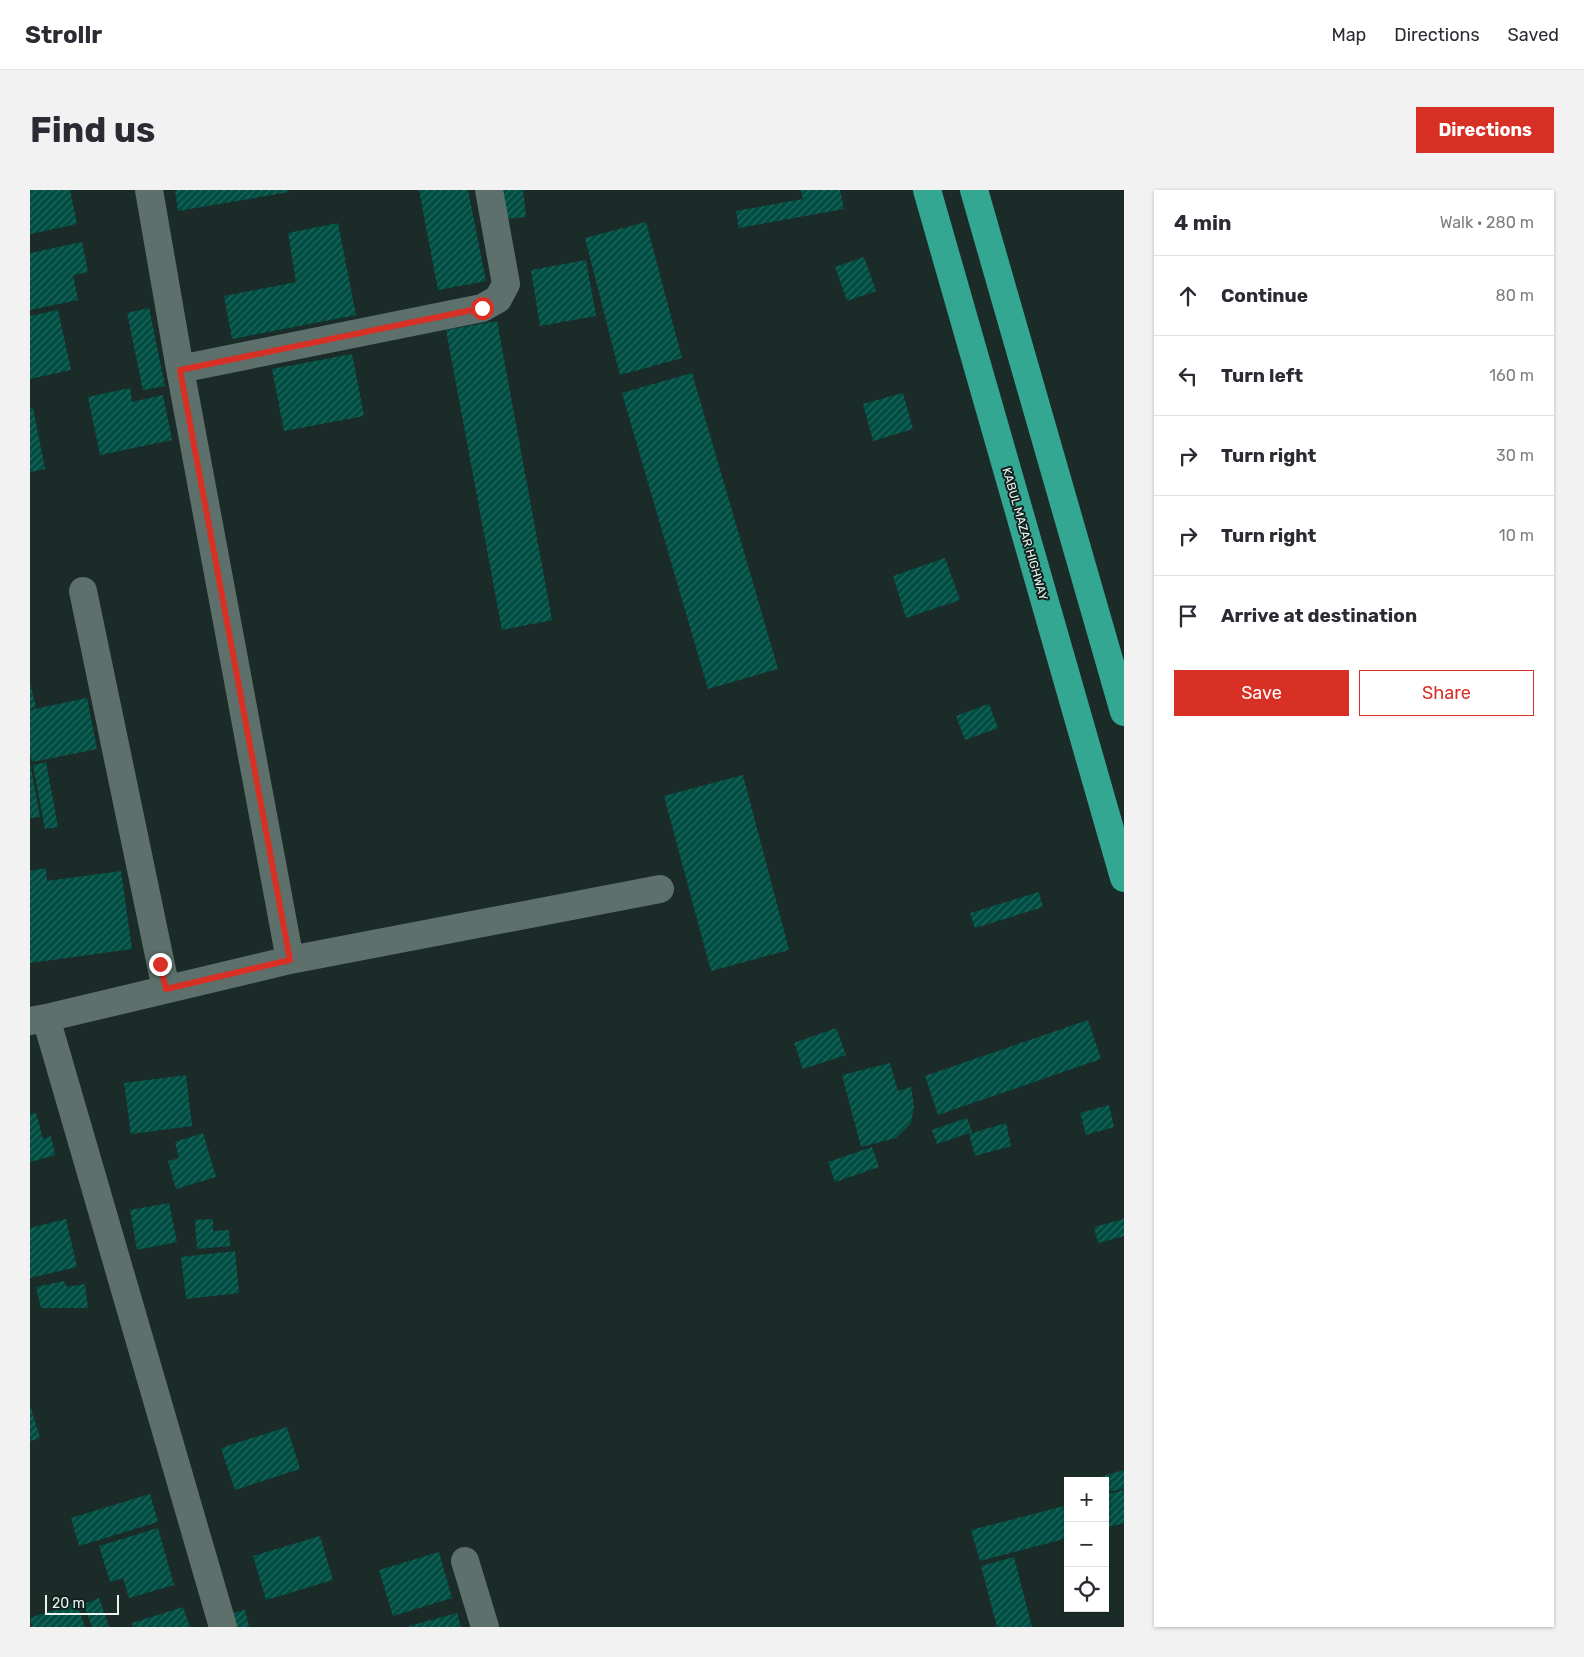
<!DOCTYPE html>
<meta charset="utf-8">
<style>
body{margin:0;font-family:Rubik,sans-serif;background:#f2f2f3;color:#2b2b33}
.controls{position:absolute;right:15px;bottom:15px;display:grid;overflow:hidden;border-radius:0px;box-shadow:0 1px 4px #0004}
.controls button{width:45px;height:45px;display:grid;place-items:center;padding:0;border:0;border-bottom:1px solid #e1e1e2;background:#fff;color:#2b2b33;font:25px sans-serif}
.scale{position:absolute;left:15px;bottom:12px;width:74px;box-sizing:border-box;padding-left:5px;border:2px solid #e9f3f0;border-top:0;font-size:14px;line-height:18px;white-space:nowrap;color:#e9f3f0;-webkit-text-stroke:4px #11221e;paint-order:stroke}
.stop{position:absolute;width:15px;height:15px;margin:-11px;border:4px solid #d93025;border-radius:50%;background:#fff}
.stop.end{background:#d93025;border-color:#fff;box-shadow:0 1px 5px #0008}
.list{margin:0;padding:0;list-style:none}
h2{display:flex;justify-content:space-between;align-items:center;height:65px;margin:0;padding:0 20px;font-size:21px}
h2 small{font-size:16px;font-weight:400;color:#7c7c81}
.list li{display:grid;grid-template-columns:32px 1fr auto;gap:15px;align-items:center;box-sizing:border-box;height:80px;padding:0 20px;border-top:1px solid #e1e1e2}
.list b{display:block;font-size:19px;white-space:nowrap}
.list em{font-size:16px;font-style:normal;color:#7c7c81}
.actions{display:flex;gap:10px;padding:15px 20px}
.actions a{flex:1;padding:11px 0;border:1px solid #d93025;border-radius:0px;text-align:center;font-size:18px;color:#d93025}
.actions .main{background:#d93025;color:#fff}
.icon{flex:none;width:28px;height:28px;fill:none;stroke:currentColor;stroke-width:2;stroke-linecap:round;stroke-linejoin:round}
.map{position:relative;flex:none;width:1094px;height:1437px;overflow:hidden;border-radius:0px}
header{display:flex;align-items:center;gap:30px;box-sizing:border-box;height:70px;padding:0 25px;background:#fff;border-bottom:1px solid #e1e1e2}
header strong{font-size:24px}
nav{display:flex;gap:28px;margin-inline-start:auto;font-size:18px}
.intro{display:flex;align-items:center;justify-content:space-between;box-sizing:border-box;height:120px;padding:0 30px}
h1{margin:0;font-size:35px}
.button{padding:12px 22px;border-radius:0px;background:#d93025;color:#fff;font-size:18px;font-weight:700}
main{display:flex;gap:30px;padding:0 30px}
aside{flex:1;background:#fff;border-radius:0px;box-shadow:0 1px 4px #0004}
.map>svg:first-child{display:block}
</style>
<header>
<strong>Strollr</strong>
<nav><a>Map</a><a>Directions</a><a>Saved</a></nav>
</header>
<div class="intro"><h1>Find us</h1><a class="button">Directions</a></div>
<main>
<div class="map">
<svg width="1094" height="1437" viewBox="0 0 1094 1437">
<defs>
<pattern id="building-hatch" width="6" height="6" patternUnits="userSpaceOnUse" patternTransform="scale(1.25)"><rect width="6" height="6" fill="#004e43"/><path d="M-1 1l2-2M0 6l6-6M5 7l2-2" fill="none" stroke="#25685e"/></pattern>
</defs>
<rect width="100%" height="100%" fill="#1b2c28"/>
<!-- building -->
<path fill="url(#building-hatch)" d="M0,0H40L47,34L0,44Z
M145,0H258L259,2L148,21Z
M389,0H438L456,91L408,100Z
M472,0H493L496,27L475,29Z
M771,0H810L814,19L709,38L706,21L773,9Z
M616,32L652,168L590,185L555,48Z
M308,33L326,125L202,149L194,106L266,92L258,43Z
M52,52L58,82L43,85L48,110L0,120V63Z
M834,67L846,101L817,111L805,77Z
M556,70L566,126L510,136L501,80Z
M119,118L135,196L113,200L97,123Z
M28,120L41,180L0,189V126Z
M467,131L522,430L472,440L416,140Z
M322,164L334,226L254,241L242,179Z
M662,183L748,479L678,499L592,203Z
M100,198L102,212L133,205L142,250L70,265L58,207Z
M873,203L883,239L843,251L833,214Z
M0,218H3L15,279L0,282Z
M915,368L930,410L876,428L863,386Z
M0,493L6,517L0,519Z
M57,508L67,559L2,572L0,564V520Z
M959,514L968,538L935,550L926,526Z
M16,572L28,637L15,639L3,575Z
M0,573L10,627L0,628Z
M713,585L759,760L681,781L634,606Z
M16,678L17,691L91,681L102,759L0,773V681Z
M1009,702L1013,717L945,738L940,723Z
M1058,830L1071,869L908,925L895,886Z
M806,838L816,865L773,879L764,853Z
M860,873L868,901L881,897L884,916L881,933L866,948L831,957L812,885Z
M156,885L162,936L101,944L94,893Z
M1079,915L1084,937L1056,945L1050,923Z
M6,923L13,949L21,946L25,965L0,972V924Z
M937,928L942,942L907,954L902,940Z
M976,933L981,956L945,966L939,944Z
M173,943L186,987L146,999L138,971L149,968L145,952Z
M842,957L849,977L805,992L798,972Z
M139,1013L147,1052L107,1060L100,1020Z
M36,1029L47,1077L0,1088V1038Z
M183,1029V1041L199,1040L200,1056L167,1059L165,1030Z
M1094,1029V1046L1068,1053L1064,1037Z
M205,1061L209,1103L156,1109L151,1067Z
M34,1091L37,1097L55,1094L58,1118H11L6,1097Z
M0,1215L10,1248L0,1251Z
M257,1237L270,1279L205,1300L191,1258Z
M1094,1280V1298L1075,1303V1291H1056Z
M1094,1300V1333L1075,1338V1305Z
M120,1304L128,1332L49,1356L41,1328Z
M1038,1315V1348L950,1371L941,1340Z
M128,1338L144,1395L99,1408L93,1388L80,1392L69,1356Z
M290,1346L303,1390L236,1410L223,1366Z
M409,1362L422,1408L363,1426L349,1380Z
M984,1367L1002,1437H967L951,1376Z
M69,1408L79,1437H62L54,1414Z
M46,1412L55,1437H2L0,1428Z
M153,1417L160,1437H103L102,1433Z
M215,1420L219,1437H203L200,1424Z
M427,1423L431,1437H379V1436Z"/>
<g fill="none" stroke-linecap="round" stroke-linejoin="round">
<!-- minor -->
<path stroke="#5d706b" stroke-width="28" d="M119,0L150,179L260,770
M150,179L452,118L468,109L476,94L459,0
M53,401L136,799
M16,828L260,770L630,699
M0,831L16,828L193,1437
M435,1371L455,1437"/>
<!-- highway -->
<path stroke="#34a793" stroke-width="28" d="M897,0L1094,688
M944,0L1094,522"/>
</g>
<g fill="none" stroke-linecap="round" stroke-linejoin="round">
<!-- route -->
<path stroke="#d93025" stroke-width="6" d="M130,774L136,799L260,770L150,180L452,118"/>
</g>
<g text-anchor="middle" stroke-width="4" stroke-linejoin="round" paint-order="stroke">
<!-- street labels -->
<g font-size="12" fill="#e9f3f0" stroke="#11221e">
<text transform="translate(995 344) rotate(74)" y="4">KABUL MAZAR HIGHWAY</text>
</g>
</g>
</svg>
<div class="controls">
<button>+</button>
<button>−</button>
<button><svg class="icon" aria-label="locate" viewBox="0 0 24 24"><circle cx="12" cy="12" r="6"/><path d="M12 2v4M12 18v4M2 12h4M18 12h4"/></svg></button>
</div>
<div class="scale">20 m</div>
<div class="stop" style="left:452px;top:118px"></div>
<div class="stop end" style="left:130px;top:774px"></div>
</div>
<aside>
<h2>4 min<small>Walk · 280 m</small></h2>
<ul class="list">
<li><svg class="icon" aria-label="ahead" viewBox="0 0 24 24"><path d="M12 20V5M6 11l6-6 6 6"/></svg><div><b>Continue</b></div><em>80 m</em></li>
<li><svg class="icon" aria-label="left" viewBox="0 0 24 24"><path d="M17 20v-9H6M10 6l-5 5 5 5"/></svg><div><b>Turn left</b></div><em>160 m</em></li>
<li><svg class="icon" aria-label="right" viewBox="0 0 24 24"><path d="M7 20v-9h11M14 6l5 5-5 5"/></svg><div><b>Turn right</b></div><em>30 m</em></li>
<li><svg class="icon" aria-label="right" viewBox="0 0 24 24"><path d="M7 20v-9h11M14 6l5 5-5 5"/></svg><div><b>Turn right</b></div><em>10 m</em></li>
<li><svg class="icon" aria-label="arrive" viewBox="0 0 24 24"><path d="M6 21V4h12l-3 4 3 4H6"/></svg><div><b>Arrive at destination</b></div></li>
</ul>
<div class="actions"><a class="main">Save</a><a>Share</a></div>
</aside>
</main>
